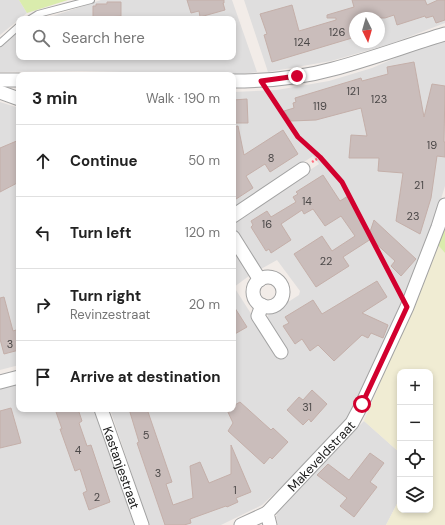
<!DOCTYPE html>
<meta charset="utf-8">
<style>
body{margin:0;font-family:"DM Sans",sans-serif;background:#f2f2f2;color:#222}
.controls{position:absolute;right:12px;bottom:12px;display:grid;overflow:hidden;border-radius:8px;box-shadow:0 2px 6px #0003}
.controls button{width:36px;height:36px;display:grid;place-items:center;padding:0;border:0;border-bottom:1px solid #e0e0e0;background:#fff;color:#222;font:20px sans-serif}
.compass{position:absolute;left:349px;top:12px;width:36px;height:36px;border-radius:50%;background:#fff;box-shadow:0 2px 6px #0003;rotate:175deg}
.stop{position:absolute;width:12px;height:12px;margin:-9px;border:3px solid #d2002e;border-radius:50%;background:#fff}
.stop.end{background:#d2002e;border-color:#fff;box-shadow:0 1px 4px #0008}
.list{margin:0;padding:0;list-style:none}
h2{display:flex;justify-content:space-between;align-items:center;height:52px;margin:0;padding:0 16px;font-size:17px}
h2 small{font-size:13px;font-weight:400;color:#767676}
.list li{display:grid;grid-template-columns:26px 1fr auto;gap:12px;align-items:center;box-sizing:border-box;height:72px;padding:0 16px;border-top:1px solid #e0e0e0}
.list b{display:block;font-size:15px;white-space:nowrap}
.list p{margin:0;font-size:13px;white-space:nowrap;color:#767676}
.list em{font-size:13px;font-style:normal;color:#767676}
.icon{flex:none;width:22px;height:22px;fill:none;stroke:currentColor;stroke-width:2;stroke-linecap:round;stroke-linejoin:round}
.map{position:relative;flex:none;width:445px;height:525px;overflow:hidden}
.search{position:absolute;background:#fff;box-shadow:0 2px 6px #0003;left:16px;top:16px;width:220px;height:44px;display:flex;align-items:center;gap:10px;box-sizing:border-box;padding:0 14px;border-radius:8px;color:#767676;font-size:15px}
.panel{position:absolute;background:#fff;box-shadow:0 2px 6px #0003;left:16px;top:72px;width:220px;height:340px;border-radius:8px}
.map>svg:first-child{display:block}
</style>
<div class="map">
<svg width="445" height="525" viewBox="0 0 445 525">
<rect width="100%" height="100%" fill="#f2ece8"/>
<!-- residential -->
<path fill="#dfdede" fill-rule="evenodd" d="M0,0H19L27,13L0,35Z
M101,0H232L257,72L243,74H205L82,71L0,72V47L19,30V57H233V19H44Z
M244,0H445V23L390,44L331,61L268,72ZM355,18H379V42H355Z
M445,41V186L434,222L413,275L389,330L348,417L287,482L262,505L221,525H149L110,409H233V247L249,276L234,287L278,356L267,321L268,315L299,295L300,291L277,260L261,269L235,233L234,224L235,220L319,164L313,156L233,209V92L277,90L329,81L372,68L407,53Z
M0,102L19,108V365L0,370Z
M19,381V409H95L134,525H0V386Z
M364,421L400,453V498L386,525H278L276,517L280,503Z"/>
<!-- farmland -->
<path fill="#f0ecd3" d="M438,245L445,253V525H386L400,498V510H430V372H400V453L364,421Z"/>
<!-- grass -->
<path fill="#daecad" d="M19,0H68L27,13Z
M445,227V253L438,245Z"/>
<!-- building -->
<path fill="#cabdbb" stroke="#c4afa9" d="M187,0H224V3H223L225,10L200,17L199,11L191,13Z
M352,0H425L427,5L438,0H445V20L436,23L433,16L426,18L425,16L397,25L394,15L385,18H355V42H354L352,38L272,62L264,35L267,34L260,14L292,5L299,31L336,20V18H327V15L354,7Z
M107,2H121V16L93,18V6H96V4H107Z
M414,62L424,117L432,84L445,86L444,142H445V157L437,156L431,198L420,234L396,221L403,173L378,171L379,158H349L351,135L367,136L361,108L316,120L291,121L284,111L294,108L293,103L296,102L295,98L361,78L362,81L388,74L387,67Z
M247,99L248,123H233V100Z
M238,126L244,155L283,130L298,154L270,172L265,164L246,176L253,188L233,201V127Z
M19,140V182L0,192V148Z
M323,175L340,201L348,196L370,232L374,220L416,259L401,276L391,266L395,261L371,239L343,257L349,266L316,287L294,254L322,236L332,251L355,236L341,216L325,226L313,209L304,214L302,210L281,224L291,240L271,253L269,249L266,251L251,227L253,225L251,221L267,211L271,217L296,202L293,197L298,194L296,192Z
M377,281L387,297L362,313L388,325L383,338L371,333L368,338L362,335L334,361L318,345L310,351L302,339L295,344L283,326L289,323L285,317L313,300L322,314Z
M4,297L13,331L19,329V350L4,354L0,339V298Z
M233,305L247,327L233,335Z
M312,390L327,404L311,422L309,419L303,425L287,410L299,397L303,400Z
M240,402L271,430L273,428L288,442L272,459L270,457L264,464L228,431L233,423L227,410L233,409V406Z
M11,408L21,443L0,448V411Z
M55,409H78L82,421L79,423L87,446L91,445L110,502L89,510L83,493L87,491L80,469L75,471L60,429H62Z
M129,409H147L172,482L166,484L173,505L193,498L190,466L200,462L209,483L231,474V445L251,492L236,498L238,502L227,507L226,506L190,519L191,523L184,525H165L137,443L139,442Z
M370,453L384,463L370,482L377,487L354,517L340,506L347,498L317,475L328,464L349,480Z"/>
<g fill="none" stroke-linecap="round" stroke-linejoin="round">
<defs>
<path id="service" d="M30,19L38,14L91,0
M0,43L19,26"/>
<g id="minor">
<path d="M0,80H19"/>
<path d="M233,81C267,81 301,78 333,69C371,59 408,45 445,34"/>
<path d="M0,92L19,99"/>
<path d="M233,216L303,169"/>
<path d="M233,237L260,280"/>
<circle cx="268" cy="292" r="15"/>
<path d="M262,305L258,316L281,352"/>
<path d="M0,382L19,377"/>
<path id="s1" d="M101,409L142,525"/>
<path d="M241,525L267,513"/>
<path id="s2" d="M270,525L267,513L352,423L362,404L407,307L438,227L445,205"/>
</g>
</defs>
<!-- service casing -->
<use href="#service" stroke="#a2a2a2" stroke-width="8"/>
<!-- minor casing -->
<use href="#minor" stroke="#a2a2a2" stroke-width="15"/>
<!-- path -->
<path stroke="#fe6d7e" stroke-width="2.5" stroke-dasharray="2 2" stroke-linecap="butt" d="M269,93L299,137L320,157L342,181L399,291
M312,162L320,157"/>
<!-- service -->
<use href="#service" stroke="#fff" stroke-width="6"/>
<!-- minor -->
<use href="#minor" stroke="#fff" stroke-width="13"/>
</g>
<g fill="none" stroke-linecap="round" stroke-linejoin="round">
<!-- route -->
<path stroke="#d2002e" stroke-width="5" d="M297,76L261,81L298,137L320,157L342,182L407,307L362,404"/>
</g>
<g text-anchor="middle" stroke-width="3" stroke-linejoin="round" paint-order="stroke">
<!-- number labels -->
<g font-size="11" fill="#4b4848">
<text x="337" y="36">126</text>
<text x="302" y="46">124</text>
<text x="353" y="95">121</text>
<text x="379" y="103">123</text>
<text x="320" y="110">119</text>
<text x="432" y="149">19</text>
<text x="271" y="162">8</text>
<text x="419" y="189">21</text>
<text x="307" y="205">14</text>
<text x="413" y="220">23</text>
<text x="267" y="228">16</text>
<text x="326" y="265">22</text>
<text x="10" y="348">3</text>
<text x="307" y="411">31</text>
<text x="146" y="439">5</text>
<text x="78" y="454">4</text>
<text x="158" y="477">3</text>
<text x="235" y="494">1</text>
<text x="97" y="501">2</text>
</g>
<!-- street labels -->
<g font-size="13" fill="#212121" stroke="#fff">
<text dy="5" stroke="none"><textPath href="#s2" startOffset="91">Makeveldstraat</textPath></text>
<text dy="5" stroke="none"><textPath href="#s1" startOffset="62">Kastanjestraat</textPath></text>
</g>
</g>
</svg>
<div class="controls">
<button>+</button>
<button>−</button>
<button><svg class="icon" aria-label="locate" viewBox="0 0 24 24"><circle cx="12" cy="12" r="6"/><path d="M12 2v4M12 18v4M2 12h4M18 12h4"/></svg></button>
<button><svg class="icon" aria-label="layers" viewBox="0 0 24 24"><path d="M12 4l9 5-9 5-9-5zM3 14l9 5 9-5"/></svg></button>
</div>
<svg class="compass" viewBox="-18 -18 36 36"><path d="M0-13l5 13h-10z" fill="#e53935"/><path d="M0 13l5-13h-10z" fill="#767676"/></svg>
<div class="stop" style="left:362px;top:404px"></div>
<div class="stop end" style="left:297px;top:76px"></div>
<div class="search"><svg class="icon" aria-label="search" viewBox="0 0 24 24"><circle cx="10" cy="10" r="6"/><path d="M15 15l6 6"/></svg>Search here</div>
<section class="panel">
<h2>3 min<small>Walk · 190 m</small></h2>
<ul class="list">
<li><svg class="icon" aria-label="ahead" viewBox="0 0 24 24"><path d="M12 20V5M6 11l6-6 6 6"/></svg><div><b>Continue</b></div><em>50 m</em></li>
<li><svg class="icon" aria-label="left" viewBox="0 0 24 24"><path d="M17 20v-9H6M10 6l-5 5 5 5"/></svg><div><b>Turn left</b></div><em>120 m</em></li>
<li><svg class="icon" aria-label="right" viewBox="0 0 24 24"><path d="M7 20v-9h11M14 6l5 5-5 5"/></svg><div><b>Turn right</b><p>Revinzestraat</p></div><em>20 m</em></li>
<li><svg class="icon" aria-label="arrive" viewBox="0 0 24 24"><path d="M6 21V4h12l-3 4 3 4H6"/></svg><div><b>Arrive at destination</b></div></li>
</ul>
</section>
</div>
